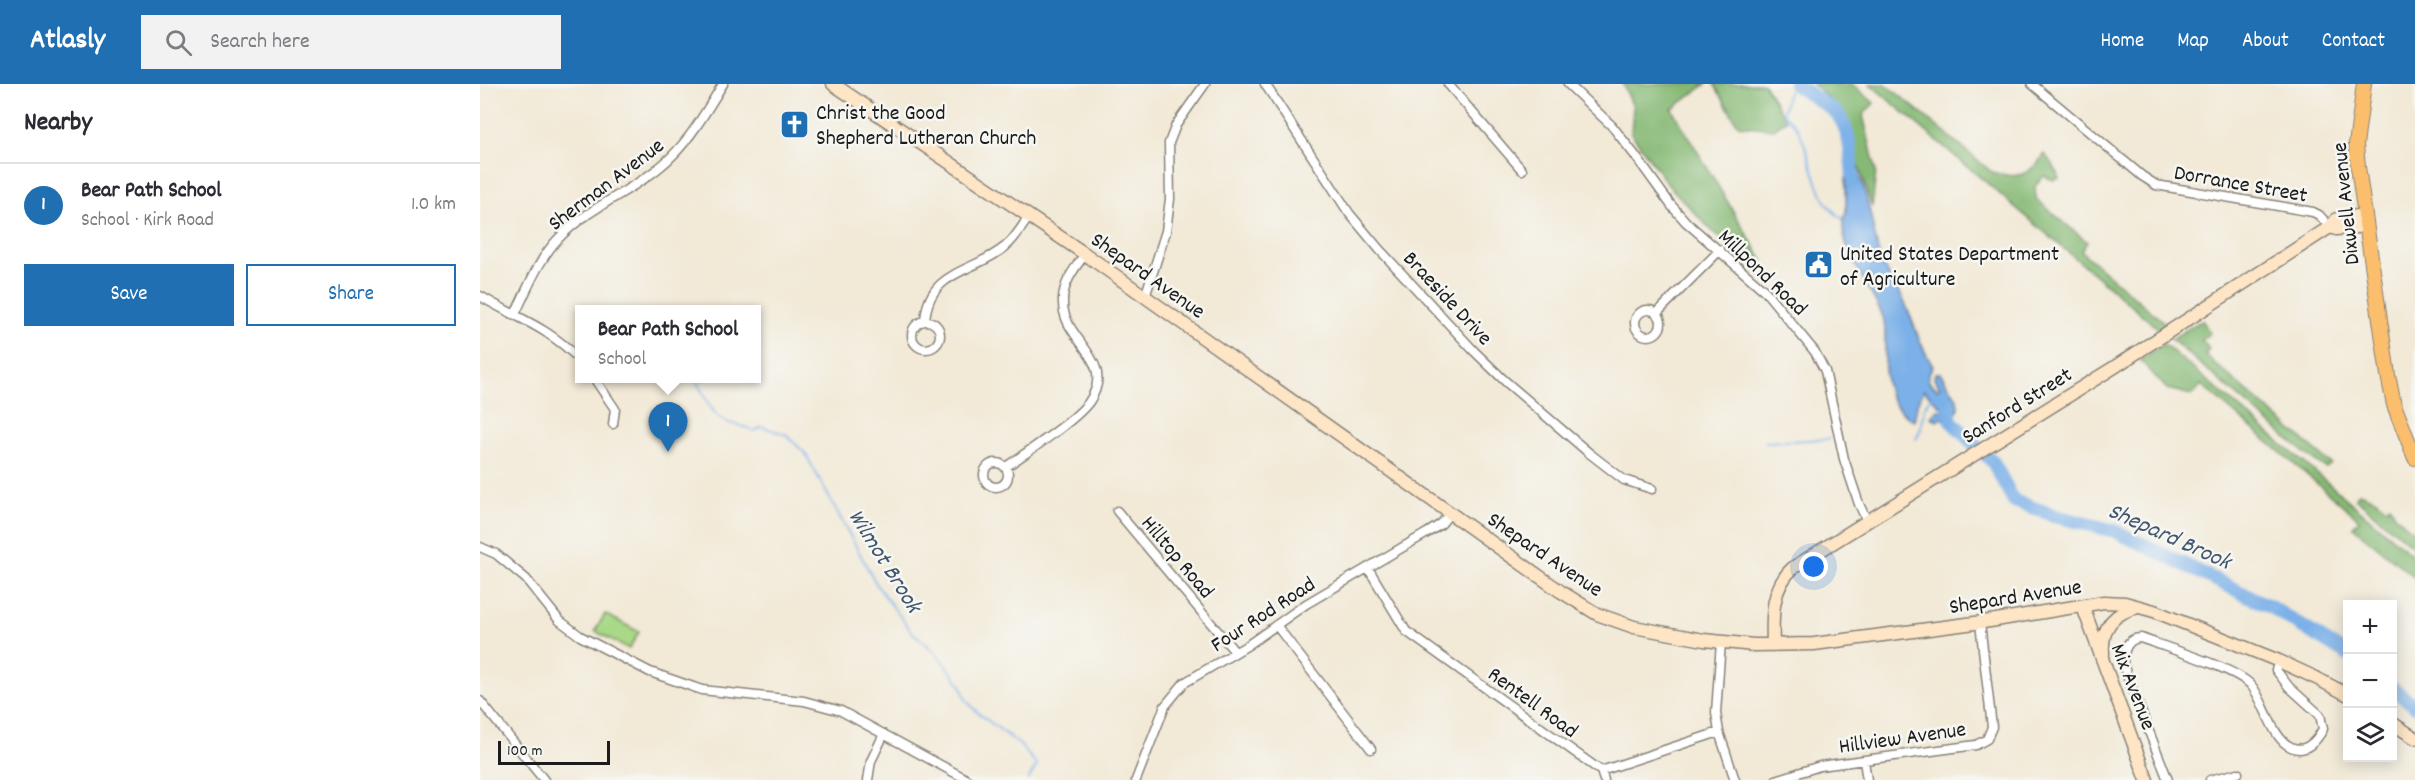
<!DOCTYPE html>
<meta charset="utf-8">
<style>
body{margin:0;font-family:Dekko,sans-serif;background:#f2f2f3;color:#2b2b33}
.controls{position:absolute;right:18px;bottom:18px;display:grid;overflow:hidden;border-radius:0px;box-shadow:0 3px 15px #0003}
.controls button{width:54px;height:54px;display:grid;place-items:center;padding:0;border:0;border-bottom:2px solid #e1e1e2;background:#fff;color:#2b2b33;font:30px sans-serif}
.scale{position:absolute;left:18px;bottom:15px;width:112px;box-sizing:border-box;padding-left:6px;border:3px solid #1c1c1c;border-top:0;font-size:16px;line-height:21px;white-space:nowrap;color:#1c1c1c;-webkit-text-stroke:4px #f6f6f2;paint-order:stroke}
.you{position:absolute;left:1334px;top:483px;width:21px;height:21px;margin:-15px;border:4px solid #fff;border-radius:50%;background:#1a73e8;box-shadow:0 0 0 9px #1a73e833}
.badge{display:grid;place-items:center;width:39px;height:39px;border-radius:50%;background:#1f6fb2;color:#fff;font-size:20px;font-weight:700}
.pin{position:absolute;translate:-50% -50px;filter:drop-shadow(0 2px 3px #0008)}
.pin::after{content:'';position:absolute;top:32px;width:21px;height:18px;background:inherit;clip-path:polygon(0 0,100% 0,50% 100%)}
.popup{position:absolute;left:95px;top:221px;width:186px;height:78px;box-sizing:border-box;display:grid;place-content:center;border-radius:0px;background:#fff;filter:drop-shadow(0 2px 4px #0005);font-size:20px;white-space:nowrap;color:#7c7c81}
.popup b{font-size:22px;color:#2b2b33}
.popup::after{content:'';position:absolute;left:50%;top:100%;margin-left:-12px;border:12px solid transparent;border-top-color:#fff}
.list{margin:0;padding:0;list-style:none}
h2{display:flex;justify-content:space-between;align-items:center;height:78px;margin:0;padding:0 24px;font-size:26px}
h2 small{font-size:20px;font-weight:400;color:#7c7c81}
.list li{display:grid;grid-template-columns:39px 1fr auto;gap:18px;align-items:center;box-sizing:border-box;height:84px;padding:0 24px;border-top:2px solid #e1e1e2}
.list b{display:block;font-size:22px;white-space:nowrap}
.list p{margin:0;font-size:20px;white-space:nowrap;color:#7c7c81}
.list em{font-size:20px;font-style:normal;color:#7c7c81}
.actions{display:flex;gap:12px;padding:18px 24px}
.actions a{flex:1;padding:14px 0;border:2px solid #1f6fb2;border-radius:0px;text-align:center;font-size:21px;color:#1f6fb2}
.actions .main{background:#1f6fb2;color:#fff}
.icon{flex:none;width:33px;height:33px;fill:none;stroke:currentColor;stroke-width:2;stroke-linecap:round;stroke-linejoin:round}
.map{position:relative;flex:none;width:1935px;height:696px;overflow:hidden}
header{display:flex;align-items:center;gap:36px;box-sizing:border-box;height:84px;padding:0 30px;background:#1f6fb2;color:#fff}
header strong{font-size:28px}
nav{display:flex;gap:33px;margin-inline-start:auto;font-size:21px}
.search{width:420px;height:54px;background:#f2f2f3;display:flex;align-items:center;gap:15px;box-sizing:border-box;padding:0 21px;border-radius:0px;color:#7c7c81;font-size:22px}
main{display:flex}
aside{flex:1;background:#fff}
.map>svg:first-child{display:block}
</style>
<header>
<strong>Atlasly</strong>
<div class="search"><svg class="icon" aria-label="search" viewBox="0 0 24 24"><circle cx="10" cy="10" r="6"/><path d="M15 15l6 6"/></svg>Search here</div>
<nav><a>Home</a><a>Map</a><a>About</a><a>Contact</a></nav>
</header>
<main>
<aside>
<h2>Nearby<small></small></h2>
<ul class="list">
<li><span class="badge">1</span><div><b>Bear Path School</b><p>School · Kirk Road</p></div><em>1.0 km</em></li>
</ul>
<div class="actions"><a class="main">Save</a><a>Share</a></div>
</aside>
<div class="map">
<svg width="1935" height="696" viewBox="0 0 1935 696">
<rect width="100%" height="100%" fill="#f6f6f2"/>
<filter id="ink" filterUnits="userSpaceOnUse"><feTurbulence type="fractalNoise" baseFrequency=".0167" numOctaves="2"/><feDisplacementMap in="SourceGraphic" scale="12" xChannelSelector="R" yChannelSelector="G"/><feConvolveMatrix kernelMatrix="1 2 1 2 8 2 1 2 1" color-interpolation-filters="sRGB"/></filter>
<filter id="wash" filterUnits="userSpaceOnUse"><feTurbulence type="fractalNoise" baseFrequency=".008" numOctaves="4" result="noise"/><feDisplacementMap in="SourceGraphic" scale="24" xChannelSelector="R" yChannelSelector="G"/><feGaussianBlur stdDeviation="1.35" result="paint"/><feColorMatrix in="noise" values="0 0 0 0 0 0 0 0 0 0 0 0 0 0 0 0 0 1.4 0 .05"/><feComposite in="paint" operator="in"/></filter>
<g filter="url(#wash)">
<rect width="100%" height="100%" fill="#f2e9d6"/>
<!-- green -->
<path fill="#a9d987" stroke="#627a52" stroke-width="1.5" d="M125,530L159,548L149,565L115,547Z"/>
<!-- forest -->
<path fill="#86b974" stroke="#516a48" stroke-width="1.5" d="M1143,0H1226L1192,25L1283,177L1275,182L1234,149L1189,102L1151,49L1153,23Z
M1234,0H1284L1306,36L1294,45L1258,41Z
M1333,0H1372L1394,19L1383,31L1396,87L1392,123L1360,25Z
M1390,0H1406L1512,88C1538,95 1548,93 1565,70L1578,89L1579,94L1573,96L1564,92L1555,102L1556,115L1607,158L1601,167L1687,241L1680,246Z
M1722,236L1730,249L1722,256L1729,265L1725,271L1851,380L1846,384L1828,372L1691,255Z
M1684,260L1935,473V494L1873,443L1879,435L1721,301L1712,311L1687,305L1660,276Z
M1879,409L1897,416L1906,424L1909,421L1916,432L1935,449V464L1875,414Z"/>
<!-- water -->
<path fill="#7bb0e8" stroke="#4c6682" stroke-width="1.5" d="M1371,74C1388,105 1391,137 1399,171C1403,188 1416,200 1423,215C1434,238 1439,261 1453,282L1448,291L1449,298L1457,305L1460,303L1454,294L1455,289H1460C1464,293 1464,296 1468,301C1481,317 1482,325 1468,341L1463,334L1457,336L1451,333L1457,326L1463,327L1464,326L1444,306L1437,320L1434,337C1399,315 1406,290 1405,255C1405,249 1405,242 1404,236C1396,210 1351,156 1366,129V95Z"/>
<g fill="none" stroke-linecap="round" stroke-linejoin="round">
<!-- stream -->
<path stroke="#7bb0e8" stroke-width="2" d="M1314,0L1307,11L1303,29C1306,34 1312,37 1316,42C1333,69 1334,121 1365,136
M215,294C222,307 232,332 246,338C256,341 265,342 274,347L282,343L305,350L325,369L398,503L432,548L457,570L481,601L486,616L498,629L539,660L557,681L548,696
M1436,355C1446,340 1440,323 1452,312
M1285,358L1350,355"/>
<!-- river -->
<path stroke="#7bb0e8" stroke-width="14" d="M1315,0C1327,10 1347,19 1357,30C1371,47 1371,72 1373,93
M1468,321L1471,337L1496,362
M1505,370L1513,378L1534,417L1579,433L1635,447L1789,522L1868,571
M1912,604L1935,622"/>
</g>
</g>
<g filter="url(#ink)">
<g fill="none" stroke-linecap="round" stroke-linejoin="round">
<defs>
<path id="street" d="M785,0L869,129L899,165L994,267L1025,297L1109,369L1144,396L1172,405
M968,0L1042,86
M1088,0L1132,42L1154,70L1191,121L1206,138L1285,207L1335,268L1345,287L1364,375L1379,420L1387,437
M1552,0L1662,92L1676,101L1833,128L1839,131L1850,143
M0,212C38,235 67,242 100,276
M665,213L686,147L690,115L689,59L696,41L725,0
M1155 239a13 13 0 1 1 26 0a13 13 0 1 1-26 0Z
M1177,229L1240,166
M35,230C48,204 58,176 78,155C111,120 160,105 193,71C213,51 228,24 243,0
M445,237C448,185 495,189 526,162C535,155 542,142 549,133
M432 251a14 14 0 1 1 28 0a14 14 0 1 1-28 0Z
M114,294L135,325L133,340
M504 391a12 12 0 1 1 24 0a12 12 0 1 1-24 0Z
M526,383C547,368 595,337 609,318C638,276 583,257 583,219C582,200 594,185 605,170
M637,427L755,568
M0,463L16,470L46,495L79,536L100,552L170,588L222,606L324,617L361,627L488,696
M888,484L926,547L1121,687L1239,648
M796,541L891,665
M1241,558L1236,629L1239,648L1255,696
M0,617L64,696
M1384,677L1387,696
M1121,687L1124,696
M388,696L391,677L404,650
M656,696L685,622L704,599L768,561L826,520L947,449L961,440L970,429
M1296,696L1340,682L1496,661L1507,655L1512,643L1500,539
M1688,696L1643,581C1643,568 1646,554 1661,554C1687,564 1755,584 1771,601C1785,617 1791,654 1811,663C1826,670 1837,656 1843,645L1840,631L1809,603L1796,586L1799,577
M1730,696L1758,689"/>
<path id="secondary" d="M353,0L605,170L1080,507L1117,530L1154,543L1224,556L1274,561L1334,560L1510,537L1624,518L1645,519L1674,527L1799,577L1836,594L1868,611
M1850,143L1856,145L1886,142
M1603,523L1667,696
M1293,561C1292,532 1291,503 1314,483L1633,284L1850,143L1857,135L1884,131
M1623,570C1621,543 1633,529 1658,523
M1912,639L1935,654"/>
<path id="primary" d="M1884,0L1876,61L1878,83L1908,291L1914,321L1935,374"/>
</defs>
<!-- street casing -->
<use href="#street" stroke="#878279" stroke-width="11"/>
<!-- secondary casing -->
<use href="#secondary" stroke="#878279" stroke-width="15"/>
<!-- primary casing -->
<use href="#primary" stroke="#878279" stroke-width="16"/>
<!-- street -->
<use href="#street" stroke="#fff" stroke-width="8"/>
<!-- secondary -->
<use href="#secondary" stroke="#fde5c5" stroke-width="12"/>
<!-- primary -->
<use href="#primary" stroke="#fabe6d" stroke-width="14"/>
</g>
</g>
<!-- icons -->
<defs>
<symbol id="church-square" viewBox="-11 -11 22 22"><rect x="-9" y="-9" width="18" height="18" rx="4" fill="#1f6fb2" stroke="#f6f6f2"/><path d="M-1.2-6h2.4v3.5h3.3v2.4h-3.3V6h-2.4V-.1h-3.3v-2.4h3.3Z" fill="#fff"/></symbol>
<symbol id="civic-square" viewBox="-11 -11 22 22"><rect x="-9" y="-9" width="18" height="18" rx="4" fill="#1f6fb2" stroke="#f6f6f2"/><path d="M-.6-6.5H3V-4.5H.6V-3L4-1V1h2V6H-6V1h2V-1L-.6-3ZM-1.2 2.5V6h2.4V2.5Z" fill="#fff"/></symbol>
</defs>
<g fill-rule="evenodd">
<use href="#church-square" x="298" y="24" width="33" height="33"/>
<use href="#civic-square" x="1322" y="164" width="33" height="33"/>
</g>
<g text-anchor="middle" stroke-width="5" stroke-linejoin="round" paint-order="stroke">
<!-- poi labels -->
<g font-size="22" fill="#1c1c1c" stroke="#f6f6f2" text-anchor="start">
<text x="336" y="35">Christ the Good<tspan x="336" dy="25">Shepherd Lutheran Church</tspan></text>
<text x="1360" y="176">United States Department<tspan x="1360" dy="25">of Agriculture</tspan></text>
</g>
<!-- street labels -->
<g font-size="22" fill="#1c1c1c" stroke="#f6f6f2">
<text transform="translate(1761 98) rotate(10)" y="8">Dorrance Street</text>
<text transform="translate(125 99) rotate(-37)" y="8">Sherman Avenue</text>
<text transform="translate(1864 120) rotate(-96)" y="8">Dixwell Avenue</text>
<text transform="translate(1284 187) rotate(44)" y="8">Millpond Road</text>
<text transform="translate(669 190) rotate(35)" y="8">Shepard Avenue</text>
<text transform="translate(969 213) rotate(47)" y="8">Braeside Drive</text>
<text transform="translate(1536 320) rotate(-32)" y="8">Sanford Street</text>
<text transform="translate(1066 469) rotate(34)" y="8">Shepard Avenue</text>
<text transform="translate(699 472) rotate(50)" y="8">Hilltop Road</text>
<text transform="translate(1535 511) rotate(-9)" y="8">Shepard Avenue</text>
<text transform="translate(782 529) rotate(-33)" y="8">Four Rod Road</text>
<text transform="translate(1655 602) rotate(69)" y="8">Mix Avenue</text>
<text transform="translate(1054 617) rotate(36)" y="8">Rentell Road</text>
<text transform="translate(1422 652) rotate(-8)" y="8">Hillview Avenue</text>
</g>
<!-- water labels -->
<g font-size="24" font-style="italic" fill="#42576e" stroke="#f6f6f2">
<text transform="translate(1690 451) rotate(24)" y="8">Shepard Brook</text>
<text transform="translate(406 476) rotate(58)" y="8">Wilmot Brook</text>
</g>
</g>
</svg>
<div class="controls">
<button>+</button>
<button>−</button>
<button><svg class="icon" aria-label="layers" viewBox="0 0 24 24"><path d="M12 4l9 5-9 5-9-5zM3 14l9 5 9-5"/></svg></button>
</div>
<div class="scale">100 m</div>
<div class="you"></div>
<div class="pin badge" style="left:188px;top:368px">1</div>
<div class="popup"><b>Bear Path School</b>School</div>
</div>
</main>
